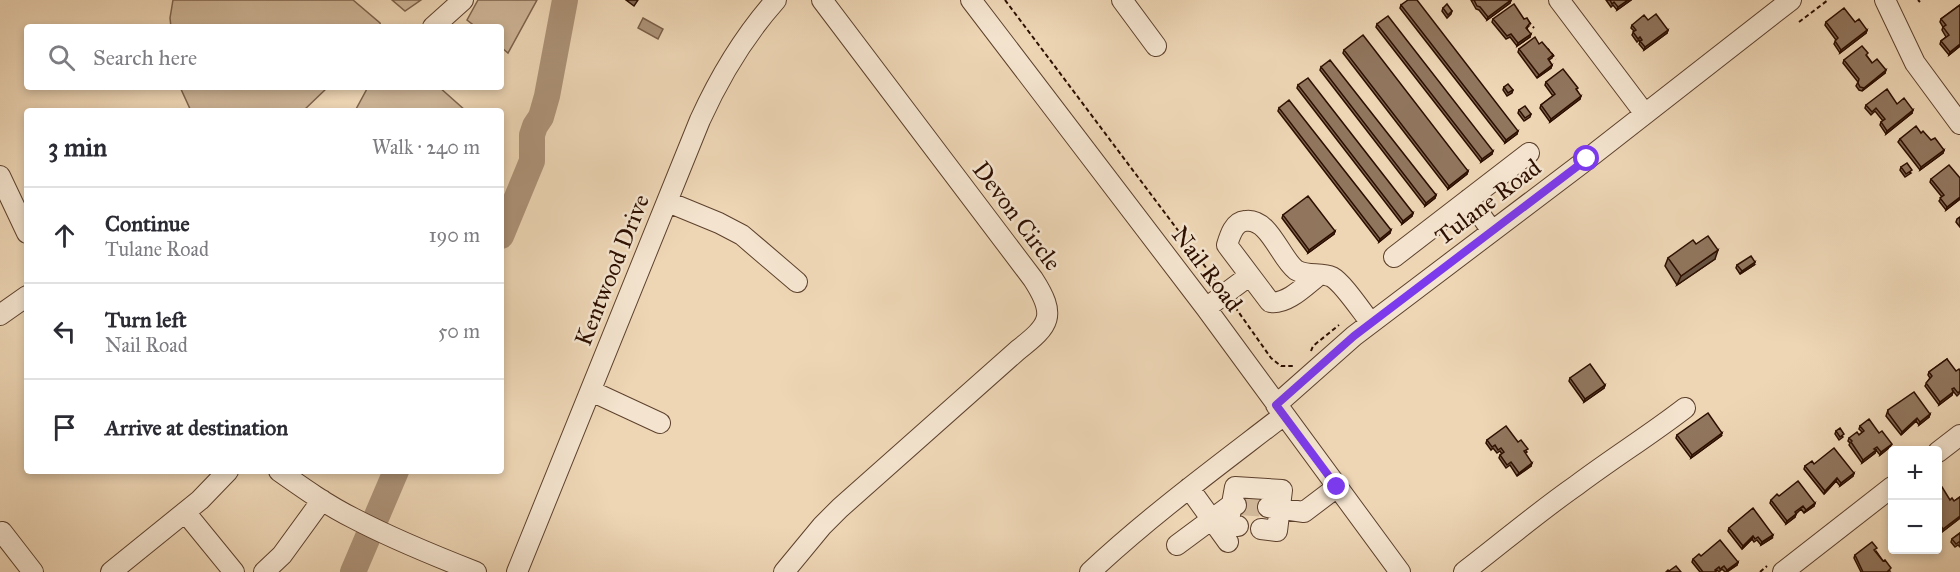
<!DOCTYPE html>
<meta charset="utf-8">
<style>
body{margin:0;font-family:"IM FELL Great Primer",serif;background:#f2f2f3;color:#2b2b33}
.controls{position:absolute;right:18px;bottom:18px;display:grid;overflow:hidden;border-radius:6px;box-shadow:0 3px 9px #0003}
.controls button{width:54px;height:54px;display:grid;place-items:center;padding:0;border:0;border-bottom:2px solid #e1e1e2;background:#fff;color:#2b2b33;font:30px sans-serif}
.stop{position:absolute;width:18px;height:18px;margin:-14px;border:4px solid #7c3aed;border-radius:50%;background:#fff}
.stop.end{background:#7c3aed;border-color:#fff;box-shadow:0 2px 6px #0008}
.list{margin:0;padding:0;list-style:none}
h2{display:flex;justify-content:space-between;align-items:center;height:78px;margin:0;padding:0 24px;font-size:26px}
h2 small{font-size:20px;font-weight:400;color:#7c7c81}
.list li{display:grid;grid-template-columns:39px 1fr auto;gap:18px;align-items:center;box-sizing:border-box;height:96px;padding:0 24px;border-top:2px solid #e1e1e2}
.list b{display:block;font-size:22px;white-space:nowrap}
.list p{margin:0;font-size:20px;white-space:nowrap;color:#7c7c81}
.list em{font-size:20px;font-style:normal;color:#7c7c81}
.icon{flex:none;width:33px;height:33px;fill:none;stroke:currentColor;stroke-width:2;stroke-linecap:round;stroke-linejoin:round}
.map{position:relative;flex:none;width:1960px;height:572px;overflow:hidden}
.search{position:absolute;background:#fff;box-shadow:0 3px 9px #0003;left:24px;top:24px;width:480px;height:66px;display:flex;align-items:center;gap:15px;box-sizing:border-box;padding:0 21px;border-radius:6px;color:#7c7c81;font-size:22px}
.panel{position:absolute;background:#fff;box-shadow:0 3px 9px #0003;left:24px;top:108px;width:480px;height:366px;border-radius:6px}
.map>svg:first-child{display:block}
</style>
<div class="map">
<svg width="1960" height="572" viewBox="0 0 1960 572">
<rect width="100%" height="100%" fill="#eed6b5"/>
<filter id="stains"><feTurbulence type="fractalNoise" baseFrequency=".00333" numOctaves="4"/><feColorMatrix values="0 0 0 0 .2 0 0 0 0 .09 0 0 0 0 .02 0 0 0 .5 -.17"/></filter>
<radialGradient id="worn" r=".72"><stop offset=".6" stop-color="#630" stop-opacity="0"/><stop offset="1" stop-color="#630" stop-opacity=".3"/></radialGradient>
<!-- green -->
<path fill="#cdb496" stroke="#7d624b" stroke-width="1.5" d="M173,0H353L380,23L381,27H171L170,18Z
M392,0H421L405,11Z
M478,0H537L508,53L501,47V27H476L467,20Z
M180,87H328L303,111H191Z
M368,87H439L466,111H355Z"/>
<!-- water -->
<path fill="#ac9277" stroke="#795e47" stroke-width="1.5" d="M643,18L663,29L658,39L638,28Z"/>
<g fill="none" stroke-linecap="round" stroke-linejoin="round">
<!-- river -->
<path stroke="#ac9277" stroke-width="26" d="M501,236L532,161V135L535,126L541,117L547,96L565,0
M353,572L396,471"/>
<!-- minor-tunnel -->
<path stroke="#d1b89a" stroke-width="20" stroke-dasharray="20 10" stroke-linecap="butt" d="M1240,505L1266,507"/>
<defs>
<path id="minor" d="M971,0L1206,308L1400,572
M1122,0L1156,46
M1559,0L1645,114
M1885,0L1915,63L1960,124
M433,27L463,0
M0,176L27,233
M1469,199L1492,231
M668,202L719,223L742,235L797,282
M1394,257L1529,153
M1319,275C1306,285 1287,305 1270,302L1227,245C1230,235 1234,222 1245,221C1269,217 1280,258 1296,270C1307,277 1321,272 1332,277C1343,283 1362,312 1371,323
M1206,308L1249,276
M0,315L27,296
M591,391L660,423
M1276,405L1354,336L1581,164L1791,0
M1938,452L1960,435
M279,471C303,488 327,505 353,518C393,539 435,556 476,572
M1189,488L1228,542
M1268,507L1304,512L1337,487
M185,512L234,572
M1238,526H1228L1235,487L1282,490L1277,531L1261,529
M2,532L33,572
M1177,545L1231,505H1236
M111,572L200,500L228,471
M264,572L282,555L322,500
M517,572L700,120C720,76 744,36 776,0
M784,572L822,526L840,508L1018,350C1050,325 1057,316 1033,279L822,0
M1090,572C1151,515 1218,466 1284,415
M1464,572C1502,543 1538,512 1577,485C1613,458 1650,435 1685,408
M1783,572L1892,487"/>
</defs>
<!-- minor casing -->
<use href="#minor" stroke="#5d412d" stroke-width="22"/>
<!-- path -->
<path stroke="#2d0f00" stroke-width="2" stroke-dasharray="4.5 3" stroke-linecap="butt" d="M1005,0L1216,281
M1918,0L1920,2
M1528,21L1534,28
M1799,22L1828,0
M1546,50L1548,49L1556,59
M1235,307L1271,358L1281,366H1293
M1311,351L1313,346L1339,325
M1760,572L1767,566"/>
<!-- minor -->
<use href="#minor" stroke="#f4e4cf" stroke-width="20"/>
</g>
<!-- wall -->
<path fill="#7d6551" stroke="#2d0f00" stroke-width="1.5" d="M626,0H638L634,6Z
M1471,0H1511L1510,3L1487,20L1479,10L1476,9Z
M1606,0H1631L1617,10L1613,5L1611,7Z
M1401,5L1517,134L1505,143L1400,8Z
M1960,5V46L1949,55L1940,44L1941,41L1946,37L1942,30L1943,27L1940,22L1941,19Z
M1443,8L1452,11L1451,14L1447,18L1442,11Z
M1493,19L1529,26L1527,28L1530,37L1517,46L1510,37L1506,39L1492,22Z
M1648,20L1668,30L1667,33L1644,50L1639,44L1640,42L1639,40L1637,42L1632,35L1634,31L1631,28L1632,25Z
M1826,22H1855L1867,30L1866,33L1840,53L1834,44L1836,40L1825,25Z
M1377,24L1492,154L1481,162L1376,27Z
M1539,44L1553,55L1552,58L1549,60L1552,65L1551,68L1537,78L1518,52L1519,49Z
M1344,50L1468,171L1467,174L1448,189L1343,53Z
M1867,56L1872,63L1885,73L1862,91L1859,90L1856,86L1858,82L1843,63L1844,60Z
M1321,67L1436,195L1435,198L1425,206L1320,70Z
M1546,82L1577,90L1580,99L1550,122L1540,108L1541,105L1553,96L1545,85Z
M1298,85L1413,213L1412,216L1402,224L1297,88Z
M1504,87L1513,90L1512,93L1507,96L1503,90Z
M1897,104L1912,113L1886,134L1880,125L1881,122L1883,121L1875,111L1871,115L1865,108L1866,105Z
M1279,108L1390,233L1379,242L1278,111Z
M1519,110L1531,114L1530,117L1524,121L1518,113Z
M1921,133L1944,150L1943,153L1920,170L1898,142L1900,139Z
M1901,167L1911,173L1905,177L1900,170Z
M1960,178V199L1946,210L1939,201L1942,197L1930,182L1931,179Z
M1283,215L1335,231L1334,234L1308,253L1282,218Z
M1960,217V227L1956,222L1957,219Z
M1696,244L1715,259L1677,285L1665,266L1668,258Z
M1737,265H1754L1740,274L1736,268Z
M1947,359L1960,393L1957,396L1953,391L1952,395L1939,405L1925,386L1930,378L1928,375L1929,372Z
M1570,378L1605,385L1604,388L1584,402L1569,381Z
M1888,410L1930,414L1929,417L1919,425L1916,421L1901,435L1886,416Z
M1860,426L1890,447L1880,455L1876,450L1875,453L1862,463L1849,445L1850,443L1848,441L1849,438L1859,435L1862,432L1859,429Z
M1836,431L1843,437L1839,440L1835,434Z
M1677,435L1721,436L1691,458L1676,438Z
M1487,440L1518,442L1527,452L1525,453L1531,466L1517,476L1510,465L1506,468L1499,458L1500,455L1502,454L1500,451L1497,453L1493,448L1491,450L1486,443Z
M1814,464L1854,473L1853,476L1840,486L1836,481L1824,494L1804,469L1805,466Z
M1938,490L1950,500L1954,501L1960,497V518L1942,532L1938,526Z
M1779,496L1815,503L1814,506L1804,513L1801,509L1796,514L1795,517L1786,524L1770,503L1771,500Z
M1729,528L1772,538L1761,545L1757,540L1754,542L1752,539L1742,549L1728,531Z
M1960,533V547L1958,545L1955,547L1951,542L1952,539Z
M1876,551L1890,571L1861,572L1854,558L1855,555Z
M1701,556L1738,562L1737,565L1727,572H1725L1722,569L1719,572L1717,570L1716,571V572H1700L1692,562L1693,559Z"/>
<!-- shaded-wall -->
<path fill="#665342" stroke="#2d0f00" stroke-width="1.5" d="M1511,0L1510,3L1487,20L1488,17Z
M1628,0H1631L1617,10L1618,7Z
M1668,30L1667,33L1644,50L1645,47Z
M1867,30L1866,33L1840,53L1841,50Z
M1531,34L1530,37L1517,46L1518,43Z
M1960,44V46L1949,55L1950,52Z
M1552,65L1551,68L1537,78L1539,75Z
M1886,70L1885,73L1862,91L1864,88Z
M1581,96L1580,99L1550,122L1551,119Z
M1913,110L1912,113L1886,134L1887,131Z
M1518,131L1517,134L1505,143L1506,140Z
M1944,150L1943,153L1920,170L1921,167Z
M1493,151L1492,154L1481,162L1482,159Z
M1468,171L1467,174L1448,189L1449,186Z
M1436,195L1435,198L1425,206L1426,203Z
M1960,197V199L1946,210L1947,207Z
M1413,213L1412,216L1402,224L1403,221Z
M1391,230L1390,233L1379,242L1380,239Z
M1335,231L1334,234L1308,253L1309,250Z
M1718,250L1715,259L1677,285L1681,276Z
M1755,262L1754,265L1740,274L1742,271Z
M1605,385L1604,388L1584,402L1585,399Z
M1953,392L1952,395L1939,405L1940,402Z
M1930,414L1929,417L1919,425L1920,422Z
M1917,418L1916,421L1901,435L1902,432Z
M1722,433L1721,436L1691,458L1692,455Z
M1892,444L1890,447L1880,455L1881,452Z
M1876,450L1875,453L1862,463L1863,460Z
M1532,463L1531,466L1517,476L1519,473Z
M1854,473L1853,476L1840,486L1841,483Z
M1837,478L1836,481L1824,494L1825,491Z
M1815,503L1814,506L1804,513L1806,510Z
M1796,514L1795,517L1786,524L1787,521Z
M1960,516V518L1942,532L1943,529Z
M1773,535L1772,538L1761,545L1762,542Z
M1753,536L1752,539L1742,549L1743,546Z
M1738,562L1737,565L1726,572L1727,570Z"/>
<!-- building -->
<path fill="#91765e" stroke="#2d0f00" stroke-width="1.5" d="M1408,0H1417L1518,131L1506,140L1401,5Z
M1474,0H1511L1488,17L1480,7L1477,6Z
M1610,0H1628L1618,7L1614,2L1612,4Z
M1447,4L1452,11L1448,15L1443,8Z
M1514,4L1524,19L1527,18L1530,23L1526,28L1531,34L1518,43L1511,34L1507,36L1493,19Z
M1960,5V44L1950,52L1941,41L1949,35L1943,27L1946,25L1941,19Z
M1844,8L1855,22L1859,19L1867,30L1841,50L1835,41L1838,38L1826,22Z
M1656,14L1668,30L1645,47L1640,41L1642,40L1640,37L1638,39L1633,32L1636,30L1632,25L1644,15L1648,20Z
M1388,16L1493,151L1482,159L1377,24Z
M1363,35L1468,171L1449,186L1344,50Z
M1535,37L1539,44L1542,42L1553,55L1548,59L1552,65L1539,75L1519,49Z
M1862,46L1868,53L1866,55L1872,63L1877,59L1886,70L1864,88L1860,87L1858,83L1859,79L1844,60Z
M1330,60L1436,195L1426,203L1321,67Z
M1563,69L1578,88L1576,89L1581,96L1551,119L1541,105L1555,94L1546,82Z
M1308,78L1413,213L1403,221L1298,85Z
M1508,84L1513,90L1508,93L1504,87Z
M1887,89L1897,104L1904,98L1913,110L1887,131L1881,122L1885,119L1876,108L1872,112L1866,105Z
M1289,100L1391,230L1380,239L1279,108Z
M1525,106L1531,114L1525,118L1519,110Z
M1916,126L1921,133L1923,131L1931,140L1935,138L1944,150L1921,167L1900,139Z
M1907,163L1912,170L1906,174L1901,167Z
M1949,165L1960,178V197L1947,207L1940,198L1944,195L1931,179Z
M1308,196L1335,231L1309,250L1283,215Z
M1708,236L1718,250L1681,276L1668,258L1693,240L1696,244Z
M1751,256L1755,262L1742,271L1737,265Z
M1947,359L1956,371L1959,369L1960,371V391L1958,393L1954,388L1952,389L1953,392L1940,402L1926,383L1932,376L1929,372Z
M1590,364L1605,385L1585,399L1570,378Z
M1914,392L1930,414L1920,422L1917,418L1902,432L1888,413V410Z
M1708,413L1722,433L1692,455L1677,435Z
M1869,419L1879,433L1882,431L1892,444L1881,452L1877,447L1874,449L1876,450L1863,460L1851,442L1852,441L1849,438L1857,432L1859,435L1864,431L1860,426Z
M1506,426L1518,442L1521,440L1528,449L1524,451L1532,463L1519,473L1511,462L1507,465L1500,455L1504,452L1501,448L1498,450L1495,445L1492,447L1487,440Z
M1840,428L1844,434L1840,437L1836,431Z
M1834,448L1854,473L1841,483L1837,478L1825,491L1805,466L1812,461L1814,464Z
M1798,481L1815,503L1806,510L1803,506L1795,512L1796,514L1787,521L1771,500L1777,494L1779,496Z
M1942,487L1950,500L1952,498L1954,501L1960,497V516L1943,529L1938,522V519L1939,517L1938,515V490Z
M1753,508L1773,535L1762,542L1758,537L1755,539L1753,536L1743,546L1729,528Z
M1960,533V543L1959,542L1956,544L1952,539Z
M1720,540L1738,562L1727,570L1724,566L1720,569L1719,567L1715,570L1716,572H1703L1693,559L1699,554L1701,556Z
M1872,542L1877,548L1874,550L1883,561L1885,560L1891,568L1887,572H1863L1855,555Z
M1676,566L1681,572H1666L1668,570L1669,571Z"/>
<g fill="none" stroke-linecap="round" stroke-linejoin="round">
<!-- route -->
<path stroke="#7c3aed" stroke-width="8" d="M1337,487L1276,405L1354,336L1587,159"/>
</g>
<g text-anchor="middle" stroke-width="5" stroke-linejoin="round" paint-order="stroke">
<!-- street labels -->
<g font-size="24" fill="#2d0f00" stroke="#f4e4cf">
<text transform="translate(1488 202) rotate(-37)" y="8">Tulane Road</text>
<text transform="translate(1017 216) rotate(53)" y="8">Devon Circle</text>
<text transform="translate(1207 269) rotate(53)" y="8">Nail Road</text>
<text transform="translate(612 270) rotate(-68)" y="8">Kentwood Drive</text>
</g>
</g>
<rect width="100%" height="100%" filter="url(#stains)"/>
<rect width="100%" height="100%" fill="url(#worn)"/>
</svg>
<div class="controls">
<button>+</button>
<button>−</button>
</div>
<div class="stop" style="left:1587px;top:159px"></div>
<div class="stop end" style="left:1337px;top:487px"></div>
<div class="search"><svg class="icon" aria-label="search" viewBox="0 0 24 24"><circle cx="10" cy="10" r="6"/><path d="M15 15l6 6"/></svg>Search here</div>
<section class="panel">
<h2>3 min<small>Walk · 240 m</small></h2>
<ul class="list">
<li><svg class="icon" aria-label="ahead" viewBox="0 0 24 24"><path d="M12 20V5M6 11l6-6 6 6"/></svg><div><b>Continue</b><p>Tulane Road</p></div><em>190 m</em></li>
<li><svg class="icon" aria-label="left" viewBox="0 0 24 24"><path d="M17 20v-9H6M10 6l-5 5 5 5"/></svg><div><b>Turn left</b><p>Nail Road</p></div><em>50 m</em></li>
<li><svg class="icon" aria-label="arrive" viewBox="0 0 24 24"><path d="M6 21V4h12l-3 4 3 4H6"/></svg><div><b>Arrive at destination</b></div></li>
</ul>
</section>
</div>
